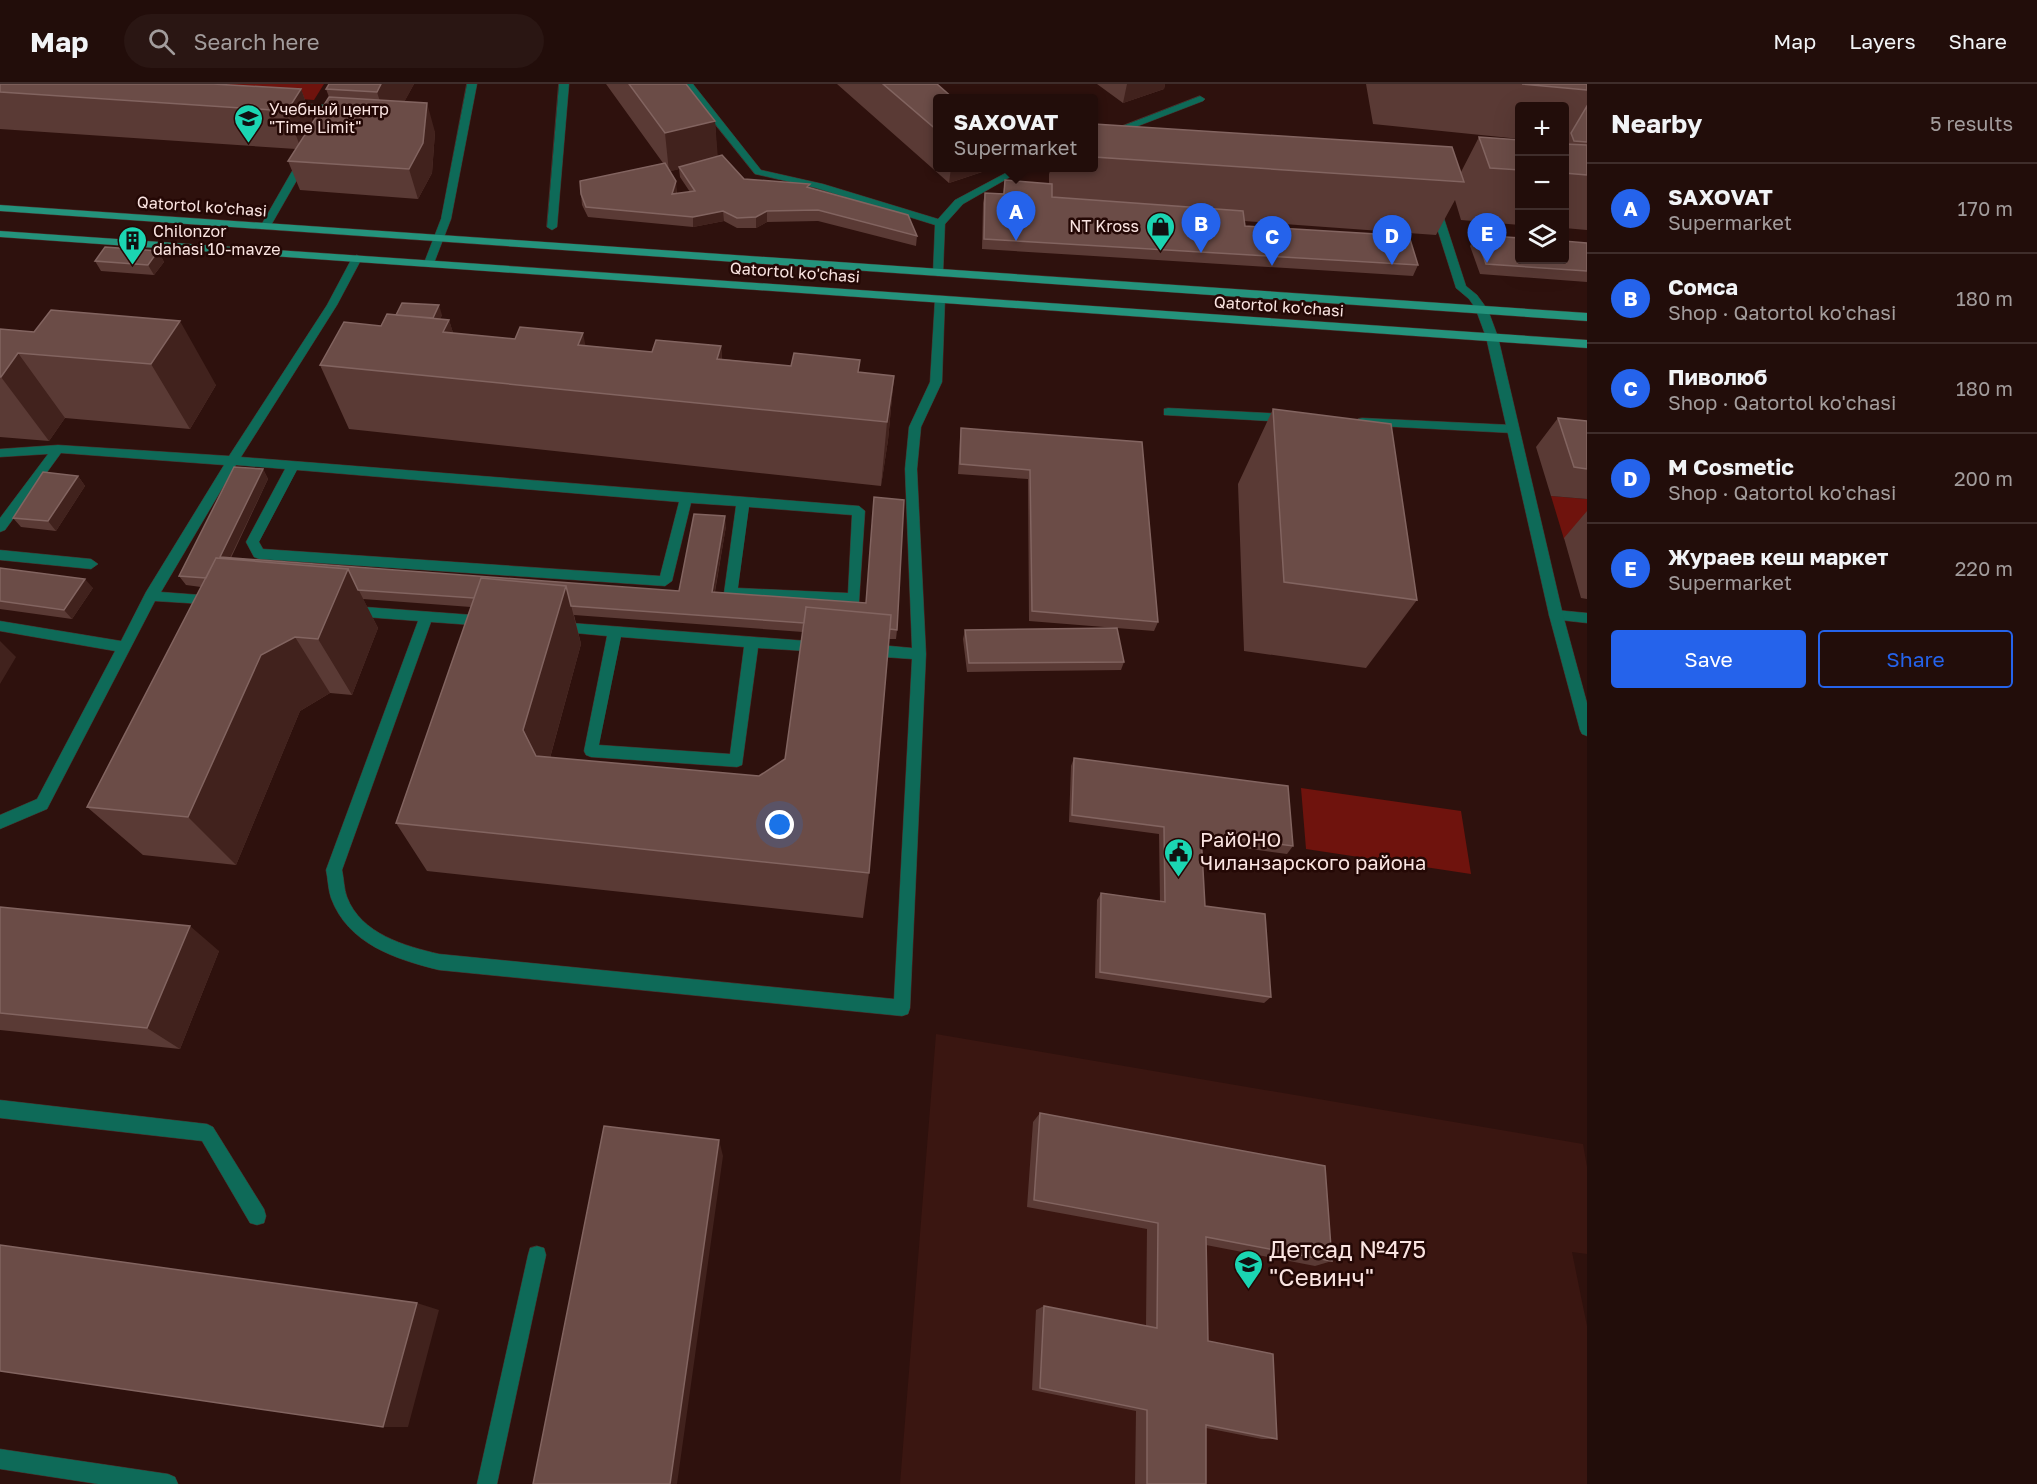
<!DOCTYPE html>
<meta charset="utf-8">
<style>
body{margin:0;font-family:"Golos Text",sans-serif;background:#2a1613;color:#f1f3f6}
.controls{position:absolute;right:18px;top:18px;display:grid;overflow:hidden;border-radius:6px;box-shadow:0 6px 24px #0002}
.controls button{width:54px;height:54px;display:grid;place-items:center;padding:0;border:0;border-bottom:2px solid #3f2d2b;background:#220d0a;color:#f1f3f6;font:30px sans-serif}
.you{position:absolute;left:780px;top:741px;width:21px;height:21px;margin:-15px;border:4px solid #fff;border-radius:50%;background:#1a73e8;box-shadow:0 0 0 9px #1a73e833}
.badge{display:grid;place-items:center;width:39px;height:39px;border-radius:50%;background:#2563eb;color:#fff;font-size:20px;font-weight:700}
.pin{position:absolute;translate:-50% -50px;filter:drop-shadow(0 2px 3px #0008)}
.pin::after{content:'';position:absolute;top:32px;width:21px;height:18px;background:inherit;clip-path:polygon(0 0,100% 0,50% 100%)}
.popup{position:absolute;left:933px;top:10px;width:165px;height:78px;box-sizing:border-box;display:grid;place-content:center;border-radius:6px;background:#220d0a;filter:drop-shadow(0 2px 4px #0005);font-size:20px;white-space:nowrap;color:#a29c9c}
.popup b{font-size:22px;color:#f1f3f6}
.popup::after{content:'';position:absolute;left:50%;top:100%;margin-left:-12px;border:12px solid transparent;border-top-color:#220d0a}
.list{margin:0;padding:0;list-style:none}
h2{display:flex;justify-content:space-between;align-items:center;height:78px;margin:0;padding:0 24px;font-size:26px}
h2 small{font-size:20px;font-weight:400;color:#a29c9c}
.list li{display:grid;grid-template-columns:39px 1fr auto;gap:18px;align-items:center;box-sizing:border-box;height:90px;padding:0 24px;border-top:2px solid #3f2d2b}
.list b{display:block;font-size:22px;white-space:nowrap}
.list p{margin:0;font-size:20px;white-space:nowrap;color:#a29c9c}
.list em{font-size:20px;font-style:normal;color:#a29c9c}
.actions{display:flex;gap:12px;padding:18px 24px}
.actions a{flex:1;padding:14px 0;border:2px solid #2563eb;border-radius:6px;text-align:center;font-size:21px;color:#2563eb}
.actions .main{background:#2563eb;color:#fff}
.icon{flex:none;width:33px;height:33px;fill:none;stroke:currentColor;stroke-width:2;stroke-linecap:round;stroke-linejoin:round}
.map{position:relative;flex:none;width:1587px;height:1400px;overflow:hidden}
header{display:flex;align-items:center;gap:36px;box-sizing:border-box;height:84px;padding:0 30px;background:#220d0a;border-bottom:2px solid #3f2d2b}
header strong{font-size:28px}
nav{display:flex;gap:33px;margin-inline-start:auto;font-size:21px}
.search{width:420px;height:54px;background:#2a1613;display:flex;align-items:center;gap:15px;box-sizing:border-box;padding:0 21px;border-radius:33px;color:#a29c9c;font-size:22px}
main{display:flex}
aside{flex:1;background:#220d0a}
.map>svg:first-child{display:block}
</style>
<header>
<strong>Map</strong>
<div class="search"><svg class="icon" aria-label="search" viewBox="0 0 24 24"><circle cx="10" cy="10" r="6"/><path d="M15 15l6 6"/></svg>Search here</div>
<nav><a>Map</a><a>Layers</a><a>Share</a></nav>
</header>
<main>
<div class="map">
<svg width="1587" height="1400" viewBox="0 0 1587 1400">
<rect width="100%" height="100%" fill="#2e110d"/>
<!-- built -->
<path fill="#3a1611" d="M936,950L1583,1060L1587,1083V1170L1572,1168L1587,1242V1400H900Z"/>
<!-- green -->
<path fill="#6f130d" d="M105,0H324L314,16Z
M1551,412L1587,415V457L1564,455Z
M1301,704L1461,727L1471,790L1306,765Z"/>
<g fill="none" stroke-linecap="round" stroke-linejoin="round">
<defs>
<path id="service" d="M559,0H569L557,143L552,146L547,143Z
M683,0H693L761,86L823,100L938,135L955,116L1015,84H1026L963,120L945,140L943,189L938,192L933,189L935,141L816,104L755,90Z
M1200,12L1205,15L1203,17L1094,59V53Z
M288,19L333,21L338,24L333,27L285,24V20Z
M304,72L309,75L270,143L261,145L260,143L299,75Z
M1435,119L1440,122L1466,202L1477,211L1488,226L1486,228H1478L1469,215L1456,204L1430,122Z
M357,171L362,174L337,221L241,373L859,422L865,427L859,518L726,513L724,509L736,422L691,419L672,497L665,502L259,475L254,473L246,458L285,385L236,381L161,508L214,512L219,513L221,517L219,521L155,517L47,725L0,745V731L37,715L115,567L0,547V537L121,557L146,508L224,381L61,369L5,446L0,448V434L48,370L0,373V365L58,361L229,372L327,221L352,174ZM297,386L679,418L660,492L263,465L259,458ZM749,423L852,431L848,509L738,504Z
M940,212L945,215L942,298L921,343L917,385L926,570L910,924L908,930L902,932L439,886C395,875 348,860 331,814C328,805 328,795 326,786L418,537L352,532L345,527L352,522L486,532L493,537L486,542L431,538L342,786C344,795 344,805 347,813C361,850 405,862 439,870L894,915L912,575L869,572L862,566L869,560L912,564L905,385L909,343L930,298L935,215Z
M1168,324L1287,330L1293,334L1287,338L1164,331V325Z
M1362,334L1512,341L1518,345L1512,349L1358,341V335Z
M0,466L91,475L98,480L91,485L0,476Z
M1556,526L1587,529V539L1551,535L1549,531Z
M558,538L821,558L828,563L821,568L758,564L742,681L737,683L591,673L586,671L584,667L607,552L553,547L551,543L553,539ZM621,553L744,563L730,670L599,661Z
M0,1016L207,1040L213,1043L264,1125L266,1132L264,1139L257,1141L250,1139L202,1057L0,1034Z
M537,1162L544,1164L546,1171L497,1400H477L528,1171L530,1164Z
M0,1365L168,1390L175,1393L178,1400H98L0,1385Z"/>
<path id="minor" d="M467,0H477L451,135L434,179L429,182L424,179L441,135Z
M1482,223L1488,226L1498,253L1563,531L1587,619V652L1582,650L1580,646L1549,531L1486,253L1476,226Z"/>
<path id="secondary" d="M0,121L1587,229V237L0,127Z
M0,147L1587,256V264L0,153Z"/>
</defs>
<!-- service casing -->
<use href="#service" stroke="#4b2f2b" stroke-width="1"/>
<!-- minor casing -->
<use href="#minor" stroke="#4b2f2b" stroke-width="1"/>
<!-- secondary casing -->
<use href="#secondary" stroke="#4b2f2b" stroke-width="1"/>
<!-- service -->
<use href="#service" fill="#0e6a58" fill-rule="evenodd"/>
<!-- minor -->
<use href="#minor" fill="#0e6a58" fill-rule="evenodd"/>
<!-- secondary -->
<use href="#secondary" fill="#24937c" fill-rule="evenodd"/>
</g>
<!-- wall -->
<path fill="#5a3a35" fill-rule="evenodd" d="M0,0L301,5L313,38L329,13L326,5L329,0H414L404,18L435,48L432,89L418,115L300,106L288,77L296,65L0,45Z
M606,0H686L715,37L717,73L744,95L810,104L917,152L916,162L818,137L767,138L756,144H737L724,137L693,143L588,133L582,121L581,110L663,79ZM679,85L680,93L690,108L677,110V107L670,87Z
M837,0H937L938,15V84H989L988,86L949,99Z
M1097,0H1165L1164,5L1123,19Z
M1366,0H1587V146L1564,144V60H1565L1564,59V22H1520V55L1373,40Z
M1094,40L1461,88L1479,53L1520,56V141L1461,136L1455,116L1436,151L1244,137L1245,142L1418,181L1413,192L982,165L983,119L985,109L1003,110L1005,96L1049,100V90L1051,84H1094Z
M1476,151L1587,159V198L1480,190L1470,162Z
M158,167L164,178L154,191L101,187L95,177Z
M51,226L216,301L190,345L65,334L49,357L0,353V245L34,248Z
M396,231H442L440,235L449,236L453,249L652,268L721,262L722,275L894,292L888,356L881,402L349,345L320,281Z
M1273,325L1417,516L1366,584L1244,567L1238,400Z
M1558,334L1587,337V415L1551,412L1536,363Z
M961,344L1142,358L1158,538L1154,547L1029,537L1028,395L958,390L960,354Z
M263,385L268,395L231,474L679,507L726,442L715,508L897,546L896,555H889L869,789L863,834L427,787L396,739L471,523L363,515L378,544L352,611L330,609L300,627L236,781L143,771L87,723L201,503L186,501L179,492ZM574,531L803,548L785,675L759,692L550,674L581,560Z
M78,392L85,402L56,447L21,443L13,434Z
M1587,427V515L1581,514L1564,454Z
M0,484L93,504L72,535L0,525Z
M965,546L1124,578L1121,586L967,588L963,555Z
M1074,674L1293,762L1287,770L1201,758L1205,822L1271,913L1264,919L1095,894L1097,816L1101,809L1160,817L1159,750L1069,738L1071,682Z
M0,823L219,867L180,965L0,946Z
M1040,1029L1332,1177L1315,1182L1206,1161L1208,1257L1277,1355H1262L1206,1344V1400H1135L1136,1327L1032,1306L1036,1226L1044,1222L1146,1242L1147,1145L1027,1123L1033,1038Z"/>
<!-- shaded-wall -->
<path fill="#41221d" d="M381,0H414L389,46L377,8Z
M1127,0H1165L1164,5L1123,19Z
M301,5L315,44L301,65L287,27Z
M427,19L435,48L432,89L418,115L409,85Z
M715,37L718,75L679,83V85L669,88L665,49Z
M951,84H989L988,86L949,99Z
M676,97L677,107L673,121L672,110Z
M723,127L724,137L693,143V133Z
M767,127V138L756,144V133Z
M158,167L164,178L154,191L148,181Z
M439,221L442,231L434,249L431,239Z
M449,236L468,296L443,248Z
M180,237L216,301L190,345L151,280Z
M583,249L595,309L578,261Z
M721,262L725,322L717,275Z
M18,269L65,334L49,357L1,293Z
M894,292L888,356L881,402L887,338Z
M263,385L268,395L226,482L220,473Z
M78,392L85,402L56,447L48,437Z
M725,432L726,442L713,517L712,508Z
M348,485L378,544L352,611L318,555Z
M85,495L93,504L72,535L64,526Z
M566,502L581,560L543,699L523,646Z
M295,553L330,609L300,627L236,781L188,733L261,571Z
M0,557L16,573L0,600Z
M190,842L219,867L180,965L147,944Z
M719,1056L723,1072L677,1400H670Z
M417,1219L439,1226L408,1343H383Z"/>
<!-- building -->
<path fill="#6b4c47" stroke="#826460" stroke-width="1.5" d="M0,0H213L301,5L287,27L0,8Z
M329,0H381L377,8L326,5Z
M629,0H686L715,37L665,49Z
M883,0H937L954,15H938V47Z
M1522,0H1587V6Z
M329,13L427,19L423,59L409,85L288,77Z
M1587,22V58L1574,57L1571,49Z
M1094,40L1452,63L1464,98L1094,73Z
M1479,53L1520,56V86L1490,84Z
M1564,60L1587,61V91L1564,89Z
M722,71L744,95L810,100L807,103L908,131L917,152L818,126L767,127L756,133L737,134L723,127L693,133L586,123L581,110L580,97L665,79L676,97L672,110L695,107L679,83Z
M1005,96L1052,100V113L1243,127L1245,142L1409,152L1418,181L984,155L985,109L1004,110Z
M1476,151L1520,154V176H1564V157L1587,159V187L1486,180Z
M105,163L158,167L148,181L95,177Z
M402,219L439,221L433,234L396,231Z
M51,226L180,237L151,280L18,269L1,293H0V245L34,248Z
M387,230L449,236L443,248L515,255L520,243L583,249L578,261L652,268L656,256L721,262L717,275L791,282L794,269L860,276L858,288L894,292L887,338L320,281L344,238L381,242Z
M1273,325L1391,340L1417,516L1284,498Z
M1558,334L1587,337V385L1574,383Z
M961,344L1142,358L1158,538L1032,527L1030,386L960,380Z
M234,383L263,385L220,473L679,507L694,430L725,432L712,508L866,519L874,413L904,416L897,546L890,545L891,531L806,523L804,539L571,522L566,502L481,494L474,514L358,506L348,485L216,474L206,494L179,492Z
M43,388L78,392L48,437L13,434Z
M216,474L348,485L318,555L295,553L261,571L188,733L87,723Z
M0,484L85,495L64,526L0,517Z
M481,494L566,502L523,646L536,672L759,692L785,675L806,523L891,531L869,789L396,739Z
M1117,544L1124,578L969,579L965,546Z
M1074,674L1288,702L1293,762L1201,750L1205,822L1265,830L1271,913L1100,888L1101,809L1165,818L1164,743L1072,731Z
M0,823L190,842L147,944L0,929Z
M1040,1029L1325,1082L1332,1177L1206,1153L1208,1257L1273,1270L1277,1355L1206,1341V1400H1147V1326L1040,1304L1044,1222L1157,1244L1158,1139L1034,1116Z
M604,1042L719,1056L670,1400H533Z
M0,1161L417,1219L383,1343L0,1287Z"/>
<!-- icons -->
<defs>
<symbol id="school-pin" viewBox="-11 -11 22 30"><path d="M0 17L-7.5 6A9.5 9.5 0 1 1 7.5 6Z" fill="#1bd5b2" stroke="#240805"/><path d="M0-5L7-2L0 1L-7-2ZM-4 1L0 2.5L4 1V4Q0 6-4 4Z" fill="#111"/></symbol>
<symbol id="shop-pin" viewBox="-11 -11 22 30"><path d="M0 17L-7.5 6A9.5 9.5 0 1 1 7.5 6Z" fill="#1bd5b2" stroke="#240805"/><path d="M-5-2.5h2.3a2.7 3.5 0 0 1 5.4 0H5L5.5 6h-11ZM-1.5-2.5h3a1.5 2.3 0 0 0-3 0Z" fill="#111"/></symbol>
<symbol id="building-pin" viewBox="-11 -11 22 30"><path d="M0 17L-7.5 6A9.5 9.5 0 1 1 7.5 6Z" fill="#1bd5b2" stroke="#240805"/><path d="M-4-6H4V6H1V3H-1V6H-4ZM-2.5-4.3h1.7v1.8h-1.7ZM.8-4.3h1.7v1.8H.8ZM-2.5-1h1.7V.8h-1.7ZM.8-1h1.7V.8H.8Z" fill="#111"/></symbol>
<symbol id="civic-pin" viewBox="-11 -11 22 30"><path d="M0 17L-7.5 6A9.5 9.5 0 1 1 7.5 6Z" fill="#1bd5b2" stroke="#240805"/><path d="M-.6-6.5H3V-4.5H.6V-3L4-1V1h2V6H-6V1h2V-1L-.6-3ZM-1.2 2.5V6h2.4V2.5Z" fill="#111"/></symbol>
</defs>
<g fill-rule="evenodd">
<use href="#school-pin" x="232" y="18" width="33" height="45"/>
<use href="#shop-pin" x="1144" y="126" width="33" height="45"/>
<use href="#building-pin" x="116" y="140" width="33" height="45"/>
<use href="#civic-pin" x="1162" y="752" width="33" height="45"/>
<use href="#school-pin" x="1232" y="1164" width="33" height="45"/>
</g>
<g text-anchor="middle" stroke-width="5" stroke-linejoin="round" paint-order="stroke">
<!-- far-poi labels -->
<g font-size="16" fill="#fae4e1" stroke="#240805" text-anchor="start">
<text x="269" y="31">Учебный центр<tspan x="269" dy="18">"Time Limit"</tspan></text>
<text x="1139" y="148" text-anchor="end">NT Kross</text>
<text x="153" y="153">Chilonzor<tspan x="153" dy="18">dahasi 10-mavze</tspan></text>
</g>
<!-- far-street labels -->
<g font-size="16" fill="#fae4e1" stroke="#240805">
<text transform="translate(202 122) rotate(4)" y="6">Qatortol ko'chasi</text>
<text transform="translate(795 188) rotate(4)" y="6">Qatortol ko'chasi</text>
<text transform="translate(1279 222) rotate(4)" y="6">Qatortol ko'chasi</text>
</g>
<!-- poi labels -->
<g font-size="20" fill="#fae4e1" stroke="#240805" text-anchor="start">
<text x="1200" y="763">РайОНО<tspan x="1200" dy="23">Чиланзарского района</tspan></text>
</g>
<!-- near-poi labels -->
<g font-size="24" fill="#fae4e1" stroke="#240805" text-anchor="start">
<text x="1269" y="1174">Детсад №475<tspan x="1269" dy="28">"Севинч"</tspan></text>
</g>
</g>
</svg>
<div class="controls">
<button>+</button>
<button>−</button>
<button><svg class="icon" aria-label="layers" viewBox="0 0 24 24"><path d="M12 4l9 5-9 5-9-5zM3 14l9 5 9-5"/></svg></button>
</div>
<div class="you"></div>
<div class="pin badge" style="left:1016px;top:157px">A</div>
<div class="popup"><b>SAXOVAT</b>Supermarket</div>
<div class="pin badge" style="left:1201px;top:169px">B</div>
<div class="pin badge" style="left:1272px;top:182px">C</div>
<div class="pin badge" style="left:1392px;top:181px">D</div>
<div class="pin badge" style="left:1487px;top:179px">E</div>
</div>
<aside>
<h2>Nearby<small>5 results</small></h2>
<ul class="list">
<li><span class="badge">A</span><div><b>SAXOVAT</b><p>Supermarket</p></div><em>170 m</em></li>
<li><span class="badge">B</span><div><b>Сомса</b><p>Shop · Qatortol ko'chasi</p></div><em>180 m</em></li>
<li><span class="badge">C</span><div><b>Пиволюб</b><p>Shop · Qatortol ko'chasi</p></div><em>180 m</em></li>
<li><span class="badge">D</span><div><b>M Cosmetic</b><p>Shop · Qatortol ko'chasi</p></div><em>200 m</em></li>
<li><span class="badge">E</span><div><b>Жураев кеш маркет</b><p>Supermarket</p></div><em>220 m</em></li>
</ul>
<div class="actions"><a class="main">Save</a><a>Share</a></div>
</aside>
</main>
